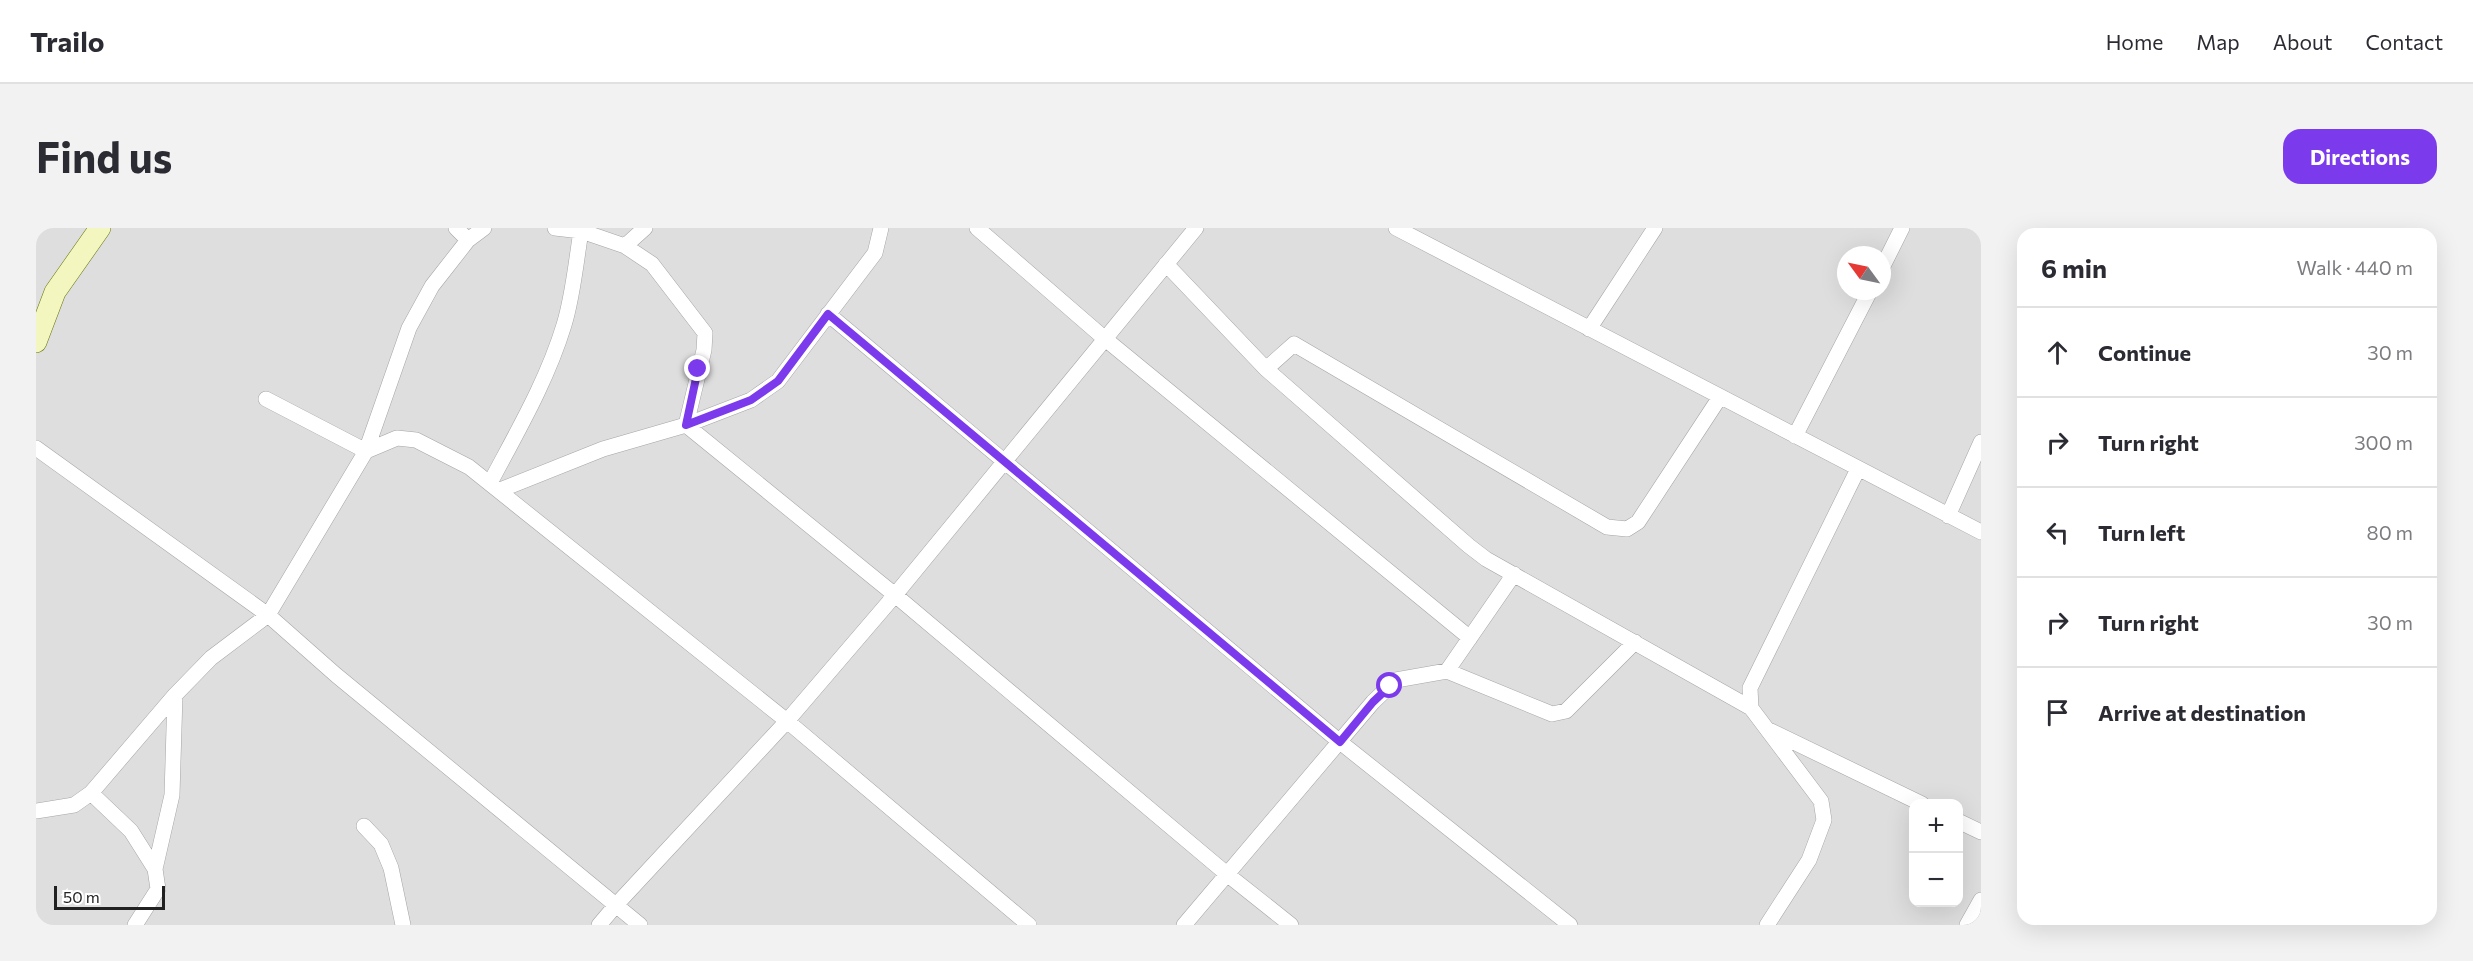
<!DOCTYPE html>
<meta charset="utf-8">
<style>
body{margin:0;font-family:Commissioner,sans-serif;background:#f2f2f3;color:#2b2b33}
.controls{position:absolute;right:18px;bottom:18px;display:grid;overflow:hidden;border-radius:12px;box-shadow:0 6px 24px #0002}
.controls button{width:54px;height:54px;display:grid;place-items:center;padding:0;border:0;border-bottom:2px solid #e1e1e2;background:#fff;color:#2b2b33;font:30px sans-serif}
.compass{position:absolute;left:1801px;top:18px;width:54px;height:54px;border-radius:50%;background:#fff;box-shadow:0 6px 24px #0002;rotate:303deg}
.scale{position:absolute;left:18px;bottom:15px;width:111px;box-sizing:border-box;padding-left:6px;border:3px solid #212121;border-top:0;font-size:16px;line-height:21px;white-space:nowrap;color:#212121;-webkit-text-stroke:4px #fff;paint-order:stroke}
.stop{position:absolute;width:18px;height:18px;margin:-14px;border:4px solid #7c3aed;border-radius:50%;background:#fff}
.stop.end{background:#7c3aed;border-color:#fff;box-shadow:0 2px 6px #0008}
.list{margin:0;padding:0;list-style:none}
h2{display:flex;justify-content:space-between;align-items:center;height:78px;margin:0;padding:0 24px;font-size:26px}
h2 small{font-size:20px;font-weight:400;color:#7c7c81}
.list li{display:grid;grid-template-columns:39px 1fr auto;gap:18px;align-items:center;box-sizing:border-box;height:90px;padding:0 24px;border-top:2px solid #e1e1e2}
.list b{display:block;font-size:22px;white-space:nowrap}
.list em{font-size:20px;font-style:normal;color:#7c7c81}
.icon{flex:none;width:33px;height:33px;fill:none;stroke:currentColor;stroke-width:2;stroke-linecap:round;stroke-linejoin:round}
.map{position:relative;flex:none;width:1945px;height:697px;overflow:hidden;border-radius:18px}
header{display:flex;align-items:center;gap:36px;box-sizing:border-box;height:84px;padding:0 30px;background:#fff;border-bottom:2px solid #e1e1e2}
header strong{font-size:28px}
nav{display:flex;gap:33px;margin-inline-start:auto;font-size:21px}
.intro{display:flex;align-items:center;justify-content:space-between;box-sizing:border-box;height:144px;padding:0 36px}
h1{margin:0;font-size:42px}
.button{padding:15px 27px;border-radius:18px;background:#7c3aed;color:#fff;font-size:21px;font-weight:700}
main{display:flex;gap:36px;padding:0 36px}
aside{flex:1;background:#fff;border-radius:18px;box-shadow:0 6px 24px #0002}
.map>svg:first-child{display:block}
</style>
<header>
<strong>Trailo</strong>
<nav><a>Home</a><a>Map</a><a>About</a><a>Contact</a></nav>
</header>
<div class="intro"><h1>Find us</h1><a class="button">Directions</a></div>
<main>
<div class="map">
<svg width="1945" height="697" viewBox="0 0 1945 697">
<rect width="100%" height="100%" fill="#f1eee8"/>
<!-- residential -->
<path fill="#dfdede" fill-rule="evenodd" d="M0,0H1945V697H0ZM1810,27H1846V63H1810ZM1878,576H1922V674H1878Z"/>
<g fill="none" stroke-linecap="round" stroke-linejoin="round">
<defs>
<path id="minor" d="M420,0L432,12
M519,0L545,3L589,18L616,36L669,105L668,122L650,197L859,367L1192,647L1255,697
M941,0L1068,110L1434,410
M1360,0L1945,304
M589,18L609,0
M1130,36L1230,141L1433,318L1450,331L1715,480
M1846,40L1866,0
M792,86L1304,514L1534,697
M1553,101L1619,0
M1230,141L1258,116L1571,299L1591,301L1602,294L1684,169
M230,171L330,223L361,210L380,212L433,239L751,493L993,697
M1759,208L1834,63
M0,220L232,387L300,447L604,697
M454,255C481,204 511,153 528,97C537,68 540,34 545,3
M464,262L567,221L650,197L715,172L742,153L839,25L845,0
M1912,288L1945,214
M1411,443L1516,486L1530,483L1599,414
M1735,503L1886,576
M55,565L95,603L119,641
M0,583L38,577L55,565L139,467L175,430L232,387L330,223L373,100L396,58L432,12L448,0
M1922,593L1945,604
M328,598L345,616L355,640L367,697
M99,697L122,661L119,641L136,567L139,467
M563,697L580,677L751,493L859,367L1160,0
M1148,697L1337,474L1360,452L1411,443L1478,346
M1731,697L1773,632L1788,592L1785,573L1715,480L1714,460L1822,241
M1931,697L1945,672"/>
<path id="secondary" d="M0,114L19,64L64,0"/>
</defs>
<!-- minor casing -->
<use href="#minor" stroke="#a5a5a5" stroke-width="16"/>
<!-- secondary casing -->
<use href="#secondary" stroke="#67750a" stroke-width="22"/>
<!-- minor -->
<use href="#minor" stroke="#fff" stroke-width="15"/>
<!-- secondary -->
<use href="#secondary" stroke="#f3f7bf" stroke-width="21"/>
</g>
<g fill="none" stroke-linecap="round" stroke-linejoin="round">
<!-- route -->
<path stroke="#7c3aed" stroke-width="8" d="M662,141L650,197L715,172L742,153L792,86L1304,514L1337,474L1354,458"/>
</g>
</svg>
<div class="controls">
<button>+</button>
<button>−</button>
</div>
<svg class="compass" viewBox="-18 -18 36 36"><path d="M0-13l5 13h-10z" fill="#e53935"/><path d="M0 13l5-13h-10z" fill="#7c7c81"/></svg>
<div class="scale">50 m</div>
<div class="stop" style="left:1354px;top:458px"></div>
<div class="stop end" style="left:662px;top:141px"></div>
</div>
<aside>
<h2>6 min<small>Walk · 440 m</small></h2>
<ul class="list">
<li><svg class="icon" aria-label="ahead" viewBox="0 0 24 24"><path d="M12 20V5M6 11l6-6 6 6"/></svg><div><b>Continue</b></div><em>30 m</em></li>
<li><svg class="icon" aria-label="right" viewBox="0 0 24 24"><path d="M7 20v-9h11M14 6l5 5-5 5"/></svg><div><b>Turn right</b></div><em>300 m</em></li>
<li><svg class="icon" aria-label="left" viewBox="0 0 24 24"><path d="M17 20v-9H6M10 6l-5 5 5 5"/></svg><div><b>Turn left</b></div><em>80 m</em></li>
<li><svg class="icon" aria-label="right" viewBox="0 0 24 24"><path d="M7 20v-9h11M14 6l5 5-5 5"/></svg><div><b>Turn right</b></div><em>30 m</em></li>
<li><svg class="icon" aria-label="arrive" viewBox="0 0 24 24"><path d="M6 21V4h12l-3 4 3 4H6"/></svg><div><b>Arrive at destination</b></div></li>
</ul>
</aside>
</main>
